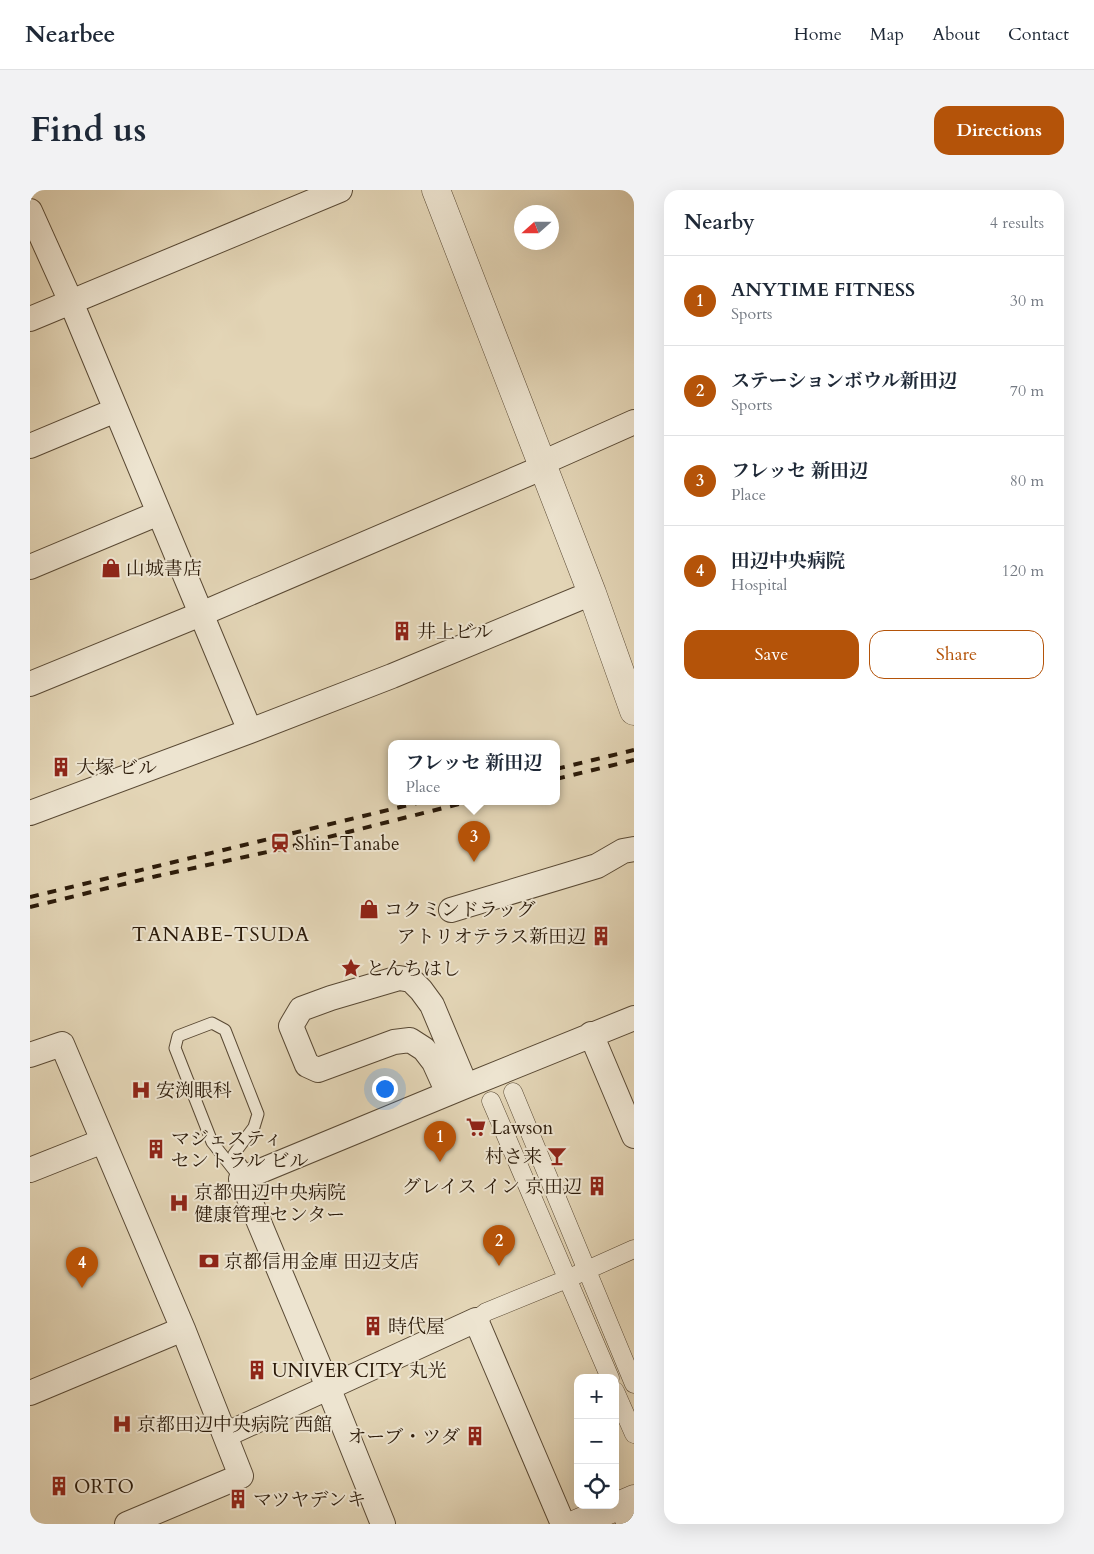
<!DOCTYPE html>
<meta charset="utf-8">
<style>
body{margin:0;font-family:Cardo,"Noto Serif JP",serif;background:#f2f2f3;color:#1f2937}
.controls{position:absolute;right:15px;bottom:15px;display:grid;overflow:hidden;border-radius:10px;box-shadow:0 5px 20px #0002}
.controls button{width:45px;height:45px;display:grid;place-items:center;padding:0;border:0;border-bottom:1px solid #e0e1e3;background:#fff;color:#1f2937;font:25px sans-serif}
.compass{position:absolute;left:484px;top:15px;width:45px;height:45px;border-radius:50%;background:#fff;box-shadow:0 5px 20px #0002;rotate:249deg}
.you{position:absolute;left:354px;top:898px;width:18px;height:18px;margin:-12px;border:4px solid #fff;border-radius:50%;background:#1a73e8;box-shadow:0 0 0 8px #1a73e833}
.badge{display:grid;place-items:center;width:32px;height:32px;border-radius:50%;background:#b45309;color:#fff;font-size:16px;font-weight:700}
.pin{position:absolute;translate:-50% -41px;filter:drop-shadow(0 1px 2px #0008)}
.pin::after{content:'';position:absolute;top:26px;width:18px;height:15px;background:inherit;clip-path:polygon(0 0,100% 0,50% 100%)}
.popup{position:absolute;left:358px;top:550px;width:172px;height:65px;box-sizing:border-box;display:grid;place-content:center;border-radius:10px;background:#fff;filter:drop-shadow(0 1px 4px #0005);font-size:16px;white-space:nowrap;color:#747a83}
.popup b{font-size:19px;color:#1f2937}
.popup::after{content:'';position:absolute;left:50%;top:100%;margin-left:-10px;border:10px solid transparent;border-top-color:#fff}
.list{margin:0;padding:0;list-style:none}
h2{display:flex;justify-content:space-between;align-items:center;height:65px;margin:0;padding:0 20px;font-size:21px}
h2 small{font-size:16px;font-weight:400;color:#747a83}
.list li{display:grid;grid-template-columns:32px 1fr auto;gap:15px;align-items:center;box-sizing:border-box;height:90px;padding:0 20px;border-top:1px solid #e0e1e3}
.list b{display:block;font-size:19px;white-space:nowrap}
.list p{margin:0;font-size:16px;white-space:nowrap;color:#747a83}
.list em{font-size:16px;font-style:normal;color:#747a83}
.actions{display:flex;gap:10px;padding:15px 20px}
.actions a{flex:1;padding:11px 0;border:1px solid #b45309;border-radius:15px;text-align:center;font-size:18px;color:#b45309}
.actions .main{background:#b45309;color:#fff}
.icon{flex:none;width:28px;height:28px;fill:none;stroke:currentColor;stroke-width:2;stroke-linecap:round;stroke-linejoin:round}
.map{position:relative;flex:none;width:604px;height:1334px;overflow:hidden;border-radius:15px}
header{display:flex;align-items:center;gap:30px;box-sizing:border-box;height:70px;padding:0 25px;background:#fff;border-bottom:1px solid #e0e1e3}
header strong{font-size:24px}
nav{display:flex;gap:28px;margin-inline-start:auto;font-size:18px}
.intro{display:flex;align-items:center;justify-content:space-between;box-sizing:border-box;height:120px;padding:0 30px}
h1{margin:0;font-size:35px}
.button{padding:12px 22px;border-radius:15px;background:#b45309;color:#fff;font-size:18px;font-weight:700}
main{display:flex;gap:30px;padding:0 30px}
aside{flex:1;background:#fff;border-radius:15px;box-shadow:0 5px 20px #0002}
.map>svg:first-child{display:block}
</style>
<header>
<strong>Nearbee</strong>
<nav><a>Home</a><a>Map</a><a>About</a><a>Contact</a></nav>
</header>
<div class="intro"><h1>Find us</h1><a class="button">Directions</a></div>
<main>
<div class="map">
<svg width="604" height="1334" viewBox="0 0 604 1334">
<rect width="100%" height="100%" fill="#e3d5b6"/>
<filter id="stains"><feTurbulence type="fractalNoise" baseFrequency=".004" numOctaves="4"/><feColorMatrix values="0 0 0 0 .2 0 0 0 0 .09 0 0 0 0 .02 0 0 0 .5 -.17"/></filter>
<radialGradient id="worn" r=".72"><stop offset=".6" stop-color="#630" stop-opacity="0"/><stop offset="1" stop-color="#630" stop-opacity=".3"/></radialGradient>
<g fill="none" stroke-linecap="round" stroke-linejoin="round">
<defs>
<path id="service" d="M211,989L182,952L145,858L148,846L182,833L195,840L228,924L224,937L204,964L219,986"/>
<path id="pedestrian" d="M483,902L604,1194
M461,911L580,1188
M446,1130L456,1122L537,1089L604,1059
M585,1201L604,1244"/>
<path id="minor" d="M0,21L41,112L220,541
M0,129L310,0
M0,256L86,220
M512,273L604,232
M0,377L129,323
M0,494L171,424L514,277
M0,623L220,541L362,486L562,403
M421,720L567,676L593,661L604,659
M561,844L604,946
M0,865L32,854L153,1139L211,1286L97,1334
M418,903L404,872L394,859L380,850L364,852L288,880L277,875L261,836L271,819L301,808L369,788L381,790L391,800L402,815L436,896
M0,980L73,951
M0,1203L153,1139
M195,1245L446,1130L533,1334
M591,1315L599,1334
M353,1334L298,1197L211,989L436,896L604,828"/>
<path id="tertiary" d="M406,0L562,403L604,521
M546,1334L604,1309"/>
</defs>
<!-- service casing -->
<use href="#service" stroke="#594934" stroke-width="13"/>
<!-- pedestrian casing -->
<use href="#pedestrian" stroke="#594934" stroke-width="19"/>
<!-- minor casing -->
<use href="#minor" stroke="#594934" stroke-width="26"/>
<!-- tertiary casing -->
<use href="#tertiary" stroke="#594934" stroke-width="29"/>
<!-- service -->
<use href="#service" stroke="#ede4d0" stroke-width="11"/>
<!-- pedestrian -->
<use href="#pedestrian" stroke="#ede4d0" stroke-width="18"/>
<!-- minor -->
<use href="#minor" stroke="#ede4d0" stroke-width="24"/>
<!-- tertiary -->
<use href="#tertiary" stroke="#ede4d0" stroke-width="28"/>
<!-- rail -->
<path stroke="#2b1a09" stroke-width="4" stroke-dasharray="9 9" stroke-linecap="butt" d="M526,579L604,560
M526,589L604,570
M0,707L395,611
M0,717L127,686L251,659L441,611"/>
</g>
<!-- icons -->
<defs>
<symbol id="shop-bare" viewBox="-9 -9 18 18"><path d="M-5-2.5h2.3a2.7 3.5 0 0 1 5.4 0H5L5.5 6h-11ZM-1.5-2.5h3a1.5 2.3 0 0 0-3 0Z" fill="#8f2418" stroke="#ede4d0" stroke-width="2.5" paint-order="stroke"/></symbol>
<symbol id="building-bare" viewBox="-9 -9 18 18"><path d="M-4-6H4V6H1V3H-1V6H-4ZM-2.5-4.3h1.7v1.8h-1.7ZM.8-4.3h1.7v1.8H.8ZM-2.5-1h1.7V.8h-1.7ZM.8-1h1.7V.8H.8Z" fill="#8f2418" stroke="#ede4d0" stroke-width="2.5" paint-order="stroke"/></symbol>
<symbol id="station-bare" viewBox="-9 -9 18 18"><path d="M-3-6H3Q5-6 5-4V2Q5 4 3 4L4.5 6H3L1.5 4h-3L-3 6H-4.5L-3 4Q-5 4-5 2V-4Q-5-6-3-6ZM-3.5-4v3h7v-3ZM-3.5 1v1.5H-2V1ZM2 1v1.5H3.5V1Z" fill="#8f2418" stroke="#ede4d0" stroke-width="2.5" paint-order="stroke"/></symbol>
<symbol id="sight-bare" viewBox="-9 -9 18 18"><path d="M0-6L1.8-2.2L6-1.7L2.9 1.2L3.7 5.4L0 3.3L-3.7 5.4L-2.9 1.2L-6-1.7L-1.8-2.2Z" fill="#8f2418" stroke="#ede4d0" stroke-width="2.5" paint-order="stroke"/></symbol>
<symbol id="hospital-bare" viewBox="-9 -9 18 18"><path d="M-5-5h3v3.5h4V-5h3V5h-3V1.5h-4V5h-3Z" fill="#8f2418" stroke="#ede4d0" stroke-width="2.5" paint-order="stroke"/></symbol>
<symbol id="supermarket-bare" viewBox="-9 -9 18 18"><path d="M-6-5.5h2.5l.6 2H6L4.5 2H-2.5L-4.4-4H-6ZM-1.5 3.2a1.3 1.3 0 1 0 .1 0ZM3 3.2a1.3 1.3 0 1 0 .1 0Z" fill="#8f2418" stroke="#ede4d0" stroke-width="2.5" paint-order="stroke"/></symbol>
<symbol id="bar-bare" viewBox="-9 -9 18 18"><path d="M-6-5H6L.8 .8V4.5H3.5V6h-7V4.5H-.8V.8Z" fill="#8f2418" stroke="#ede4d0" stroke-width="2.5" paint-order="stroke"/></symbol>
<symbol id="bank-bare" viewBox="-9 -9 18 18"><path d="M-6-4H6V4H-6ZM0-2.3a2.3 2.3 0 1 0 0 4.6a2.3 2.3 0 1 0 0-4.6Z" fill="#8f2418" stroke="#ede4d0" stroke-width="2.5" paint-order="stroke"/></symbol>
</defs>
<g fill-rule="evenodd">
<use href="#shop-bare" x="67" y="364" width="28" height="28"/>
<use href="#building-bare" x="358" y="427" width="28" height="28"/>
<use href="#building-bare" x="17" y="563" width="28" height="28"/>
<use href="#station-bare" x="236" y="639" width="28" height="28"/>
<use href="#shop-bare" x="325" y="705" width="28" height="28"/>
<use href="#building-bare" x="557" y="732" width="28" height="28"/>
<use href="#sight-bare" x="307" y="764" width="28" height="28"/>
<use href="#hospital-bare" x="97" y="886" width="28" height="28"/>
<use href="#supermarket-bare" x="432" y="923" width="28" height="28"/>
<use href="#building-bare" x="112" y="945" width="28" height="28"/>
<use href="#bar-bare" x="513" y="952" width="28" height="28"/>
<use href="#building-bare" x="553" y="982" width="28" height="28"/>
<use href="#hospital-bare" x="135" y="999" width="28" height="28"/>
<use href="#bank-bare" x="165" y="1057" width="28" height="28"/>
<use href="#building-bare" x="329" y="1122" width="28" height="28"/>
<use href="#building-bare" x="213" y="1166" width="28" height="28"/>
<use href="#hospital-bare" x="78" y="1220" width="28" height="28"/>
<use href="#building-bare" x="431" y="1232" width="28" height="28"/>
<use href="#building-bare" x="15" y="1282" width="28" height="28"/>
<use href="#building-bare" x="194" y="1295" width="28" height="28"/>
</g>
<g text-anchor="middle" stroke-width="4" stroke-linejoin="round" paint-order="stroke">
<!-- poi labels -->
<g font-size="19" fill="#2b1a09" stroke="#ede4d0" text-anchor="start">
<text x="96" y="385">山城書店</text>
<text x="387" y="448">井上ビル</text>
<text x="46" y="584">大塚 ビル</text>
<text x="265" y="660">Shin-Tanabe</text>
<text x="354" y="726">コクミンドラッグ</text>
<text x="556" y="753" text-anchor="end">アトリオテラス新田辺</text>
<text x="336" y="785">とんちはし</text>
<text x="126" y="907">安渕眼科</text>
<text x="461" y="944">Lawson</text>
<text x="141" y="955">マジェスティ<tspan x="141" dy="22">セントラル ビル</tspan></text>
<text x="512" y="973" text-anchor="end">村さ来</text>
<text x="552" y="1003" text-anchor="end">グレイス イン 京田辺</text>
<text x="164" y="1009">京都田辺中央病院<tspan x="164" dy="22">健康管理センター</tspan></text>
<text x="194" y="1078">京都信用金庫 田辺支店</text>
<text x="358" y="1143">時代屋</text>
<text x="242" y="1187">UNIVER CITY 丸光</text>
<text x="107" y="1241">京都田辺中央病院 西館</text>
<text x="430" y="1253" text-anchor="end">オーブ・ツダ</text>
<text x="44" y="1303">ORTO</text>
<text x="223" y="1316">マツヤデンキ</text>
</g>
<!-- neighbourhood labels -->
<g font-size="20" letter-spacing="1" fill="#2b1a09" stroke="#ede4d0">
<text x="191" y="751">TANABE-TSUDA</text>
</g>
</g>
<rect width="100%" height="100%" filter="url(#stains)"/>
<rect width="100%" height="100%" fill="url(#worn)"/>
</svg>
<div class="controls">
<button>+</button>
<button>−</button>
<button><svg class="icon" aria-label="locate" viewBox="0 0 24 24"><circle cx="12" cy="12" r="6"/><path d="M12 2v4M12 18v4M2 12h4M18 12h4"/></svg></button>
</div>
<svg class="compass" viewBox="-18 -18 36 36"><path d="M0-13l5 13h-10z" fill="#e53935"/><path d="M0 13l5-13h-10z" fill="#747a83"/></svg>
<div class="you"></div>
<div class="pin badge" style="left:410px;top:972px">1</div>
<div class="pin badge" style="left:469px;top:1076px">2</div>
<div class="pin badge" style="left:444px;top:672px">3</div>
<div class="popup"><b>フレッセ 新田辺</b>Place</div>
<div class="pin badge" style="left:52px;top:1098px">4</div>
</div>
<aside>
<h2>Nearby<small>4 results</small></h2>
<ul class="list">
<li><span class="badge">1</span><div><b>ANYTIME FITNESS</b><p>Sports</p></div><em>30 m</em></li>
<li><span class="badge">2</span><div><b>ステーションボウル新田辺</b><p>Sports</p></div><em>70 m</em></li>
<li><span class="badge">3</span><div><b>フレッセ 新田辺</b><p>Place</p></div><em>80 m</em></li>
<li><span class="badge">4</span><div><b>田辺中央病院</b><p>Hospital</p></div><em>120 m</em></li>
</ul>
<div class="actions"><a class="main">Save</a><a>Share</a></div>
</aside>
</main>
